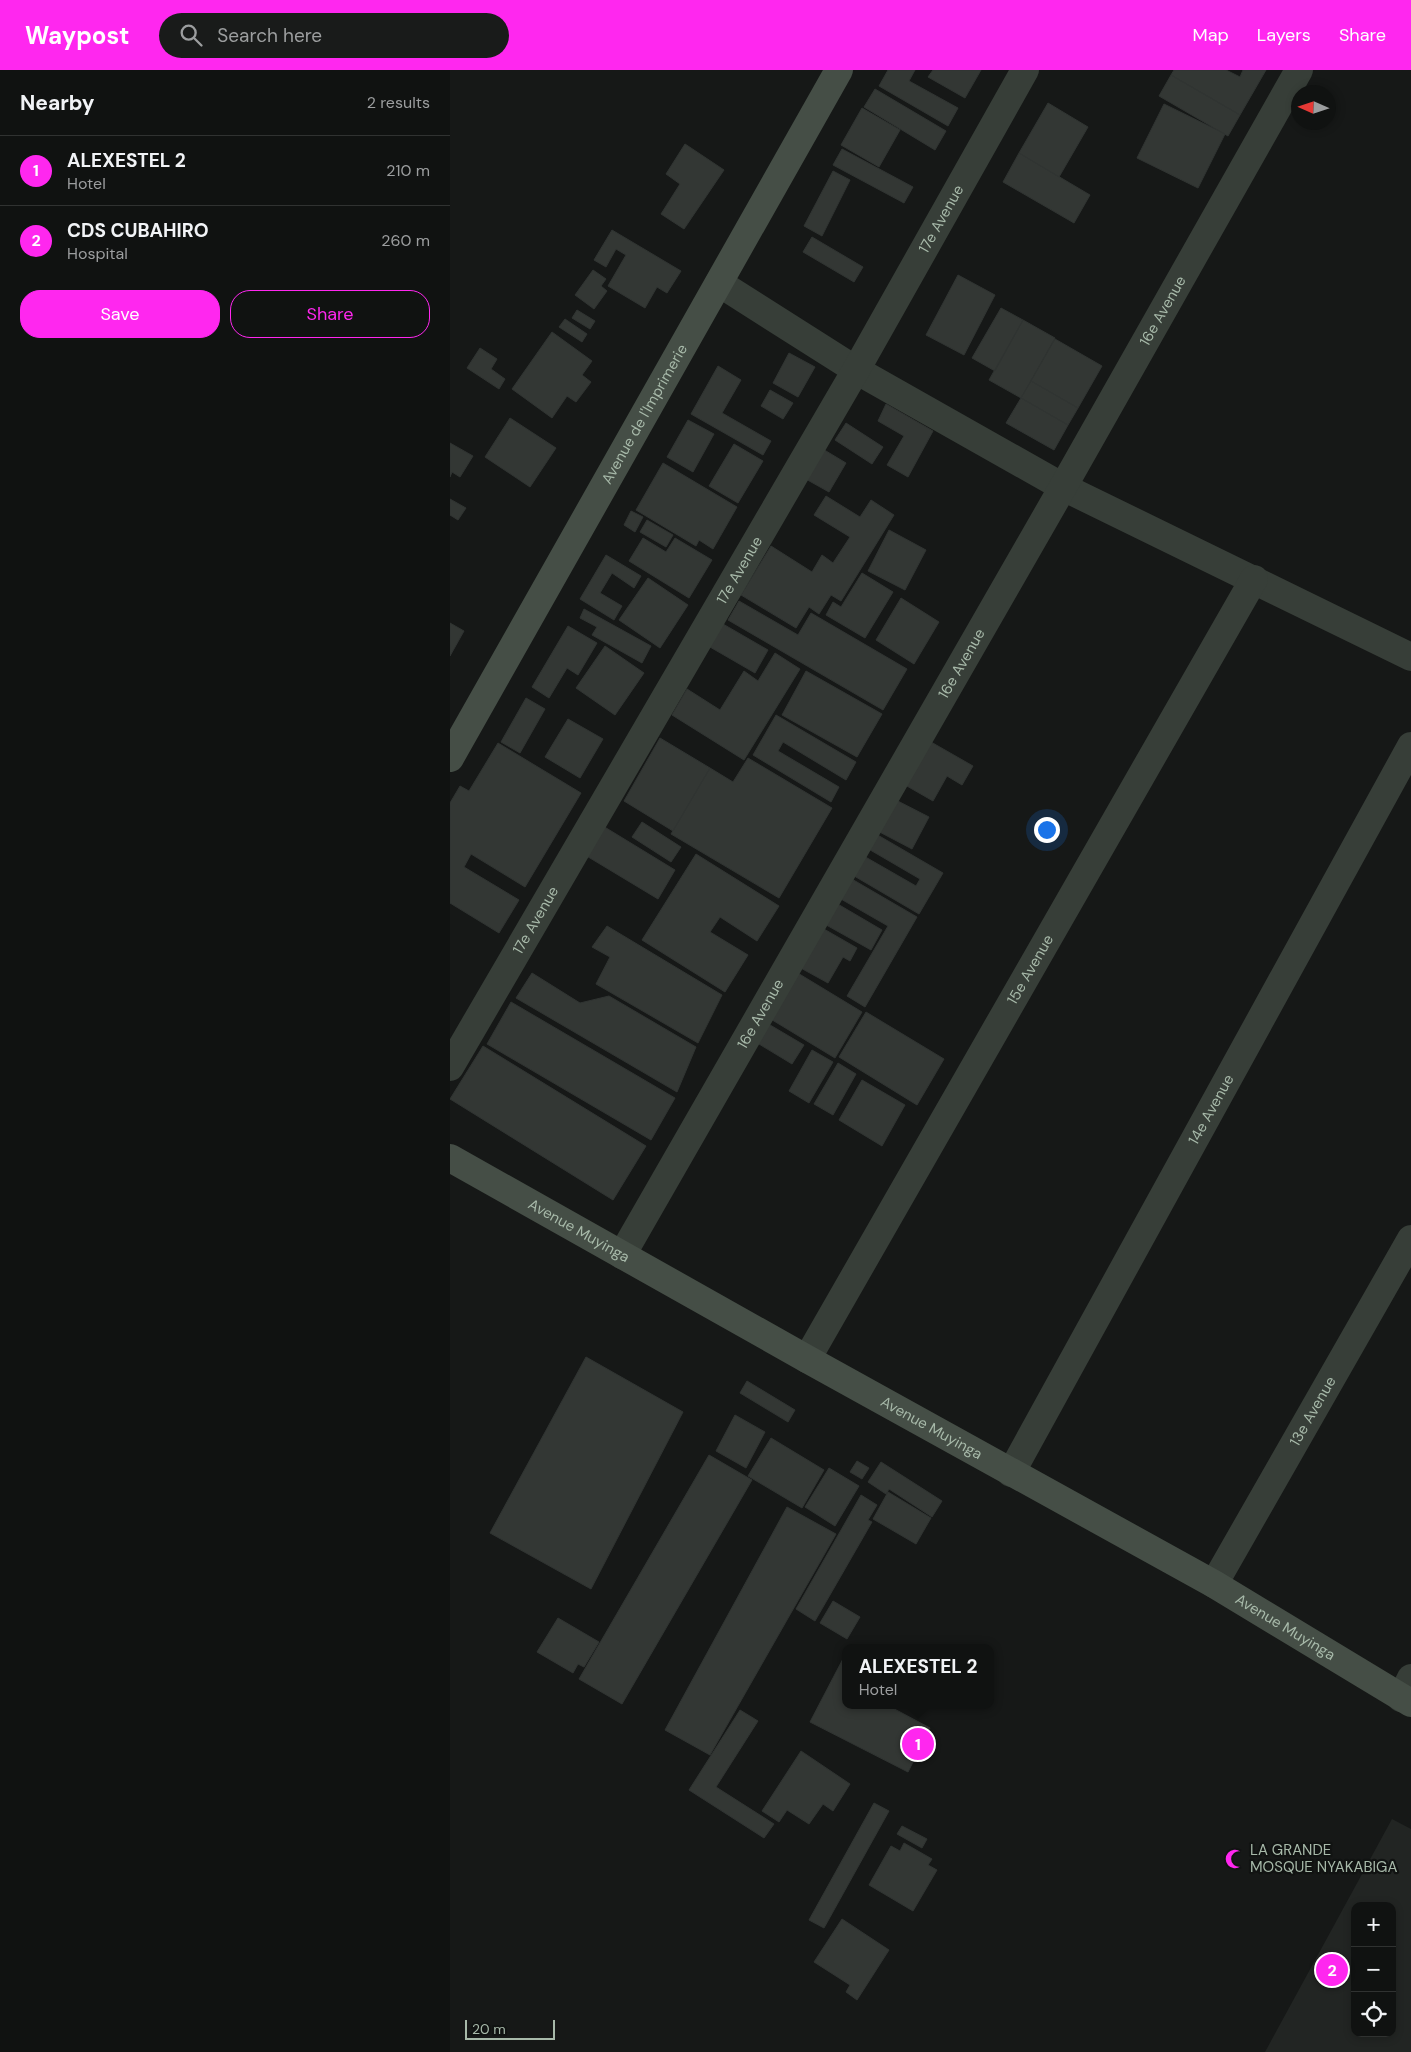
<!DOCTYPE html>
<meta charset="utf-8">
<style>
body{margin:0;font-family:"DM Sans",sans-serif;background:#191b1a;color:#f1f3f6}
.controls{position:absolute;right:15px;bottom:15px;display:grid;overflow:hidden;border-radius:10px;box-shadow:0 2px 8px #0003}
.controls button{width:45px;height:45px;display:grid;place-items:center;padding:0;border:0;border-bottom:1px solid #303231;background:#101211;color:#f1f3f6;font:25px sans-serif}
.compass{position:absolute;left:841px;top:15px;width:45px;height:45px;border-radius:50%;background:#101211;box-shadow:0 2px 8px #0003;rotate:273deg}
.scale{position:absolute;left:15px;bottom:12px;width:90px;box-sizing:border-box;padding-left:5px;border:2px solid #a7b9a9;border-top:0;font-size:14px;line-height:18px;white-space:nowrap;color:#a7b9a9;-webkit-text-stroke:4px #111312;paint-order:stroke}
.you{position:absolute;left:596px;top:759px;width:18px;height:18px;margin:-12px;border:4px solid #fff;border-radius:50%;background:#1a73e8;box-shadow:0 0 0 8px #1a73e833}
.badge{display:grid;place-items:center;width:32px;height:32px;border-radius:50%;background:#ff27ef;color:#fff;font-size:16px;font-weight:700}
.pin{position:absolute;translate:-50% -50%;border:2px solid #fff;box-shadow:0 1px 5px #0006}
.popup{position:absolute;left:392px;top:1574px;width:152px;height:65px;box-sizing:border-box;display:grid;place-content:center;border-radius:10px;background:#101211;filter:drop-shadow(0 1px 4px #0005);font-size:16px;white-space:nowrap;color:#9c9e9f}
.popup b{font-size:19px;color:#f1f3f6}
.popup::after{content:'';position:absolute;left:50%;top:100%;margin-left:-10px;border:10px solid transparent;border-top-color:#101211}
.list{margin:0;padding:0;list-style:none}
h2{display:flex;justify-content:space-between;align-items:center;height:65px;margin:0;padding:0 20px;font-size:21px}
h2 small{font-size:16px;font-weight:400;color:#9c9e9f}
.list li{display:grid;grid-template-columns:32px 1fr auto;gap:15px;align-items:center;box-sizing:border-box;height:70px;padding:0 20px;border-top:1px solid #303231}
.list b{display:block;font-size:19px;white-space:nowrap}
.list p{margin:0;font-size:16px;white-space:nowrap;color:#9c9e9f}
.list em{font-size:16px;font-style:normal;color:#9c9e9f}
.actions{display:flex;gap:10px;padding:15px 20px}
.actions a{flex:1;padding:11px 0;border:1px solid #ff27ef;border-radius:20px;text-align:center;font-size:18px;color:#ff27ef}
.actions .main{background:#ff27ef;color:#fff}
.icon{flex:none;width:28px;height:28px;fill:none;stroke:currentColor;stroke-width:2;stroke-linecap:round;stroke-linejoin:round}
.map{position:relative;flex:none;width:961px;height:1982px;overflow:hidden}
header{display:flex;align-items:center;gap:30px;box-sizing:border-box;height:70px;padding:0 25px;background:#ff27ef;color:#fff}
header strong{font-size:24px}
nav{display:flex;gap:28px;margin-inline-start:auto;font-size:18px}
.search{width:350px;height:45px;background:#191b1a;display:flex;align-items:center;gap:12px;box-sizing:border-box;padding:0 18px;border-radius:28px;color:#9c9e9f;font-size:19px}
main{display:flex}
aside{flex:1;background:#101211}
.map>svg:first-child{display:block}
</style>
<header>
<strong>Waypost</strong>
<div class="search"><svg class="icon" aria-label="search" viewBox="0 0 24 24"><circle cx="10" cy="10" r="6"/><path d="M15 15l6 6"/></svg>Search here</div>
<nav><a>Map</a><a>Layers</a><a>Share</a></nav>
</header>
<main>
<aside>
<h2>Nearby<small>2 results</small></h2>
<ul class="list">
<li><span class="badge">1</span><div><b>ALEXESTEL 2</b><p>Hotel</p></div><em>210 m</em></li>
<li><span class="badge">2</span><div><b>CDS CUBAHIRO</b><p>Hospital</p></div><em>260 m</em></li>
</ul>
<div class="actions"><a class="main">Save</a><a>Share</a></div>
</aside>
<div class="map">
<svg width="961" height="1982" viewBox="0 0 961 1982">
<rect width="100%" height="100%" fill="#161817"/>
<!-- built -->
<path fill="#222523" fill-rule="evenodd" d="M942,1749L961,1759V1982H815ZM905,1836H942V1963H905Z"/>
<!-- building -->
<path fill="#333734" stroke="#303432" d="M438,0H465L459,11L508,38L498,56L429,16Z
M483,0H531L515,28L478,7Z
M724,0H776L790,7L793,0H816L790,45L721,5Z
M721,5L790,45L778,66L709,26Z
M425,19L496,61L485,80L414,37Z
M598,33L638,57L609,107L569,83Z
M714,34L775,64L748,118L687,88Z
M412,38L450,60L429,97L391,75Z
M235,74L274,100L234,159L211,144L230,114L216,104Z
M392,79L463,117L454,133L383,95Z
M569,83L640,125L624,153L553,112Z
M383,101L400,110L372,166L354,156Z
M162,160L231,201L217,223L207,217L195,238L158,216L176,185L166,179L156,197L144,190Z
M362,167L413,197L404,212L353,182Z
M143,200L156,209L151,216L157,221L144,239L125,225Z
M508,205L545,225L514,285L476,265Z
M551,238L573,250L545,301L522,288Z
M127,240L145,251L140,259L122,248Z
M115,249L137,264L132,272L109,257Z
M573,250L605,268L571,328L539,310Z
M102,262L142,291L132,305L141,312L126,332L117,326L102,348L62,319Z
M605,269L652,296L628,338L581,311Z
M30,278L47,289L41,299L55,309L49,319L17,298Z
M339,283L365,297L348,327L323,313Z
M268,296L291,310L272,343L321,371L313,385L241,344Z
M581,311L628,338L618,355L571,328Z
M320,320L343,333L333,349L311,336Z
M571,328L618,355L604,380L556,353Z
M436,334L483,361L458,407L437,395L454,366L428,351Z
M60,348L106,378L80,417L35,387Z
M238,350L264,364L243,402L217,387Z
M396,353L433,377L422,394L385,370Z
M0,373L23,386L10,407L2,402L0,407Z
M284,374L313,391L288,433L259,416Z
M371,378L396,393L379,422L354,408Z
M213,393L287,437L263,479L249,470L246,476L186,440Z
M376,426L410,447L421,430L444,445L391,531L381,525L369,544L359,537L346,558L291,525L321,476L362,502L372,485L383,493L400,467L364,445Z
M0,429L16,438L8,450L0,445Z
M181,441L193,447L185,462L174,455Z
M197,450L223,465L216,477L190,462Z
M439,460L476,480L455,520L418,501Z
M193,468L216,482L225,468L262,490L239,528L179,491Z
M156,485L191,506L184,518L162,503L150,523L172,536L164,550L130,529Z
M412,503L443,522L415,568L376,545L383,532L391,537Z
M198,508L238,535L210,578L169,550Z
M451,528L489,552L464,594L426,570Z
M289,531L348,565L361,543L457,599L433,640L278,550Z
M134,539L201,576L192,593L142,565L147,557L130,548Z
M0,553L14,561L0,586Z
M273,554L318,580L305,603L260,577Z
M118,556L147,573L128,605L117,598L99,628L82,617Z
M155,576L194,603L165,645L126,618Z
M325,583L350,599L294,690L222,645L237,619L270,640L294,601L308,611Z
M356,601L432,644L407,687L332,645Z
M76,628L95,639L70,683L51,672Z
M326,645L406,692L396,710L333,672L328,681L389,717L381,732L303,685Z
M118,649L153,669L130,708L95,687Z
M467,664L523,696L512,715L497,706L483,731L443,708Z
M210,668L260,698L223,761L174,731Z
M48,673L131,723L75,817L21,784L14,797L69,830L49,863L0,833V733L10,716L19,721Z
M298,688L382,738L329,828L221,764L260,698L283,712Z
M438,726L479,747L462,779L422,758Z
M192,752L231,777L221,792L182,767Z
M148,753L225,800L208,829L130,782Z
M419,760L493,803L469,844L394,800L405,781L466,816L470,809L410,774Z
M246,784L329,836L307,871L270,847L260,862L298,885L275,922L192,870Z
M388,801L467,847L415,937L397,926L438,856L377,821Z
M374,826L432,860L421,880L362,847Z
M367,855L407,878L400,891L393,887L378,913L338,891Z
M157,856L272,925L248,973L146,914L160,887L142,877Z
M346,902L412,942L385,988L319,948Z
M82,903L130,933L159,926L246,977L227,1022L66,928Z
M61,932L225,1028L201,1070L37,974Z
M416,942L494,989L467,1035L389,987Z
M315,952L354,975L342,994L304,971Z
M33,976L196,1076L163,1130L0,1029Z
M362,980L383,992L359,1033L339,1021Z
M388,993L406,1004L383,1045L364,1034Z
M412,1010L455,1035L432,1076L389,1050Z
M136,1287L233,1342L141,1519L40,1463Z
M297,1311L345,1340L338,1352L290,1323Z
M285,1345L315,1362L296,1398L266,1381Z
M321,1368L374,1400L352,1438L298,1406Z
M259,1385L302,1410L172,1634L129,1609Z
M407,1391L419,1398L412,1409L400,1402Z
M431,1392L492,1431L482,1447L439,1419L436,1424L418,1412Z
M379,1398L409,1416L385,1456L355,1437Z
M438,1422L481,1448L466,1474L423,1449Z
M411,1425L427,1435L418,1450L422,1452L365,1551L346,1539Z
M337,1437L386,1464L260,1685L215,1660Z
M383,1531L410,1547L397,1569L370,1553Z
M108,1548L149,1572L134,1597L128,1594L123,1603L87,1582Z
M396,1583V1635H437L480,1658L458,1702L360,1652Z
M290,1640L308,1651L266,1717L324,1754L314,1768L239,1720Z
M351,1681L400,1714L383,1741L373,1734L359,1754L337,1740L329,1752L312,1741Z
M424,1733L439,1741L374,1858L359,1850Z
M452,1756L477,1769L472,1778L447,1764Z
M454,1773L482,1789L478,1795L487,1800L463,1841L419,1815L441,1776L450,1781Z
M392,1849L439,1880L407,1930L396,1922L400,1915L364,1892Z"/>
<g fill="none" stroke-linecap="round" stroke-linejoin="round">
<!-- street -->
<g stroke="#373e38" stroke-width="28">
<path d="M269,213L406,300L613,417L961,587"/>
<path id="s1" d="M0,997L406,300L575,0"/>
<path id="s2" d="M172,1185L613,417L849,0"/>
<path id="s3" d="M357,1289L804,509"/>
<path id="s4" d="M561,1403L961,676"/>
<path id="s5" d="M764,1514L961,1169"/>
<path d="M951,1628L961,1608"/>
</g>
<!-- secondary -->
<g stroke="#454e46" stroke-width="28">
<path id="s6" d="M0,688L389,0"/>
<path id="s7" d="M0,1088L357,1289L764,1514L961,1633"/>
</g>
</g>
<!-- icons -->
<defs>
<symbol id="mosque-bare" viewBox="-9 -9 18 18"><path d="M3.5-4.9A6 6 0 1 0 3.5 4.9A5 5 0 1 1 3.5-4.9Z" fill="#ff27ef" stroke="#111312" stroke-width="2.5" paint-order="stroke"/></symbol>
</defs>
<g fill-rule="evenodd">
<use href="#mosque-bare" x="771" y="1775" width="28" height="28"/>
</g>
<g text-anchor="middle" stroke-width="4.5" stroke-linejoin="round" paint-order="stroke">
<!-- street labels -->
<g font-size="15" fill="#a7b9a9" stroke="#111312">
<text dy="5" stroke="none"><textPath href="#s1" startOffset="980">17e Avenue</textPath></text>
<text dy="5" stroke="none"><textPath href="#s2" startOffset="1088">16e Avenue</textPath></text>
<text dy="5" stroke="none"><textPath href="#s6" startOffset="395">Avenue de l'Imprimerie</textPath></text>
<text dy="5" stroke="none"><textPath href="#s1" startOffset="575">17e Avenue</textPath></text>
<text dy="5" stroke="none"><textPath href="#s2" startOffset="682">16e Avenue</textPath></text>
<text dy="5" stroke="none"><textPath href="#s1" startOffset="170">17e Avenue</textPath></text>
<text dy="5" stroke="none"><textPath href="#s3" startOffset="449">15e Avenue</textPath></text>
<text dy="5" stroke="none"><textPath href="#s2" startOffset="278">16e Avenue</textPath></text>
<text dy="5" stroke="none"><textPath href="#s4" startOffset="415">14e Avenue</textPath></text>
<text dy="5" stroke="none"><textPath href="#s7" startOffset="148">Avenue Muyinga</textPath></text>
<text dy="5" stroke="none"><textPath href="#s5" startOffset="199">13e Avenue</textPath></text>
<text dy="5" stroke="none"><textPath href="#s7" startOffset="552">Avenue Muyinga</textPath></text>
<text dy="5" stroke="none"><textPath href="#s7" startOffset="958">Avenue Muyinga</textPath></text>
</g>
<!-- poi labels -->
<g font-size="15" fill="#a7b9a9" stroke="#111312" text-anchor="start">
<text x="800" y="1785">LA GRANDE<tspan x="800" dy="17">MOSQUE NYAKABIGA</tspan></text>
</g>
</g>
</svg>
<div class="controls">
<button>+</button>
<button>−</button>
<button><svg class="icon" aria-label="locate" viewBox="0 0 24 24"><circle cx="12" cy="12" r="6"/><path d="M12 2v4M12 18v4M2 12h4M18 12h4"/></svg></button>
</div>
<svg class="compass" viewBox="-18 -18 36 36"><path d="M0-13l5 13h-10z" fill="#e53935"/><path d="M0 13l5-13h-10z" fill="#9c9e9f"/></svg>
<div class="scale">20 m</div>
<div class="you"></div>
<div class="pin badge" style="left:468px;top:1674px">1</div>
<div class="popup"><b>ALEXESTEL 2</b>Hotel</div>
<div class="pin badge" style="left:882px;top:1900px">2</div>
</div>
</main>
